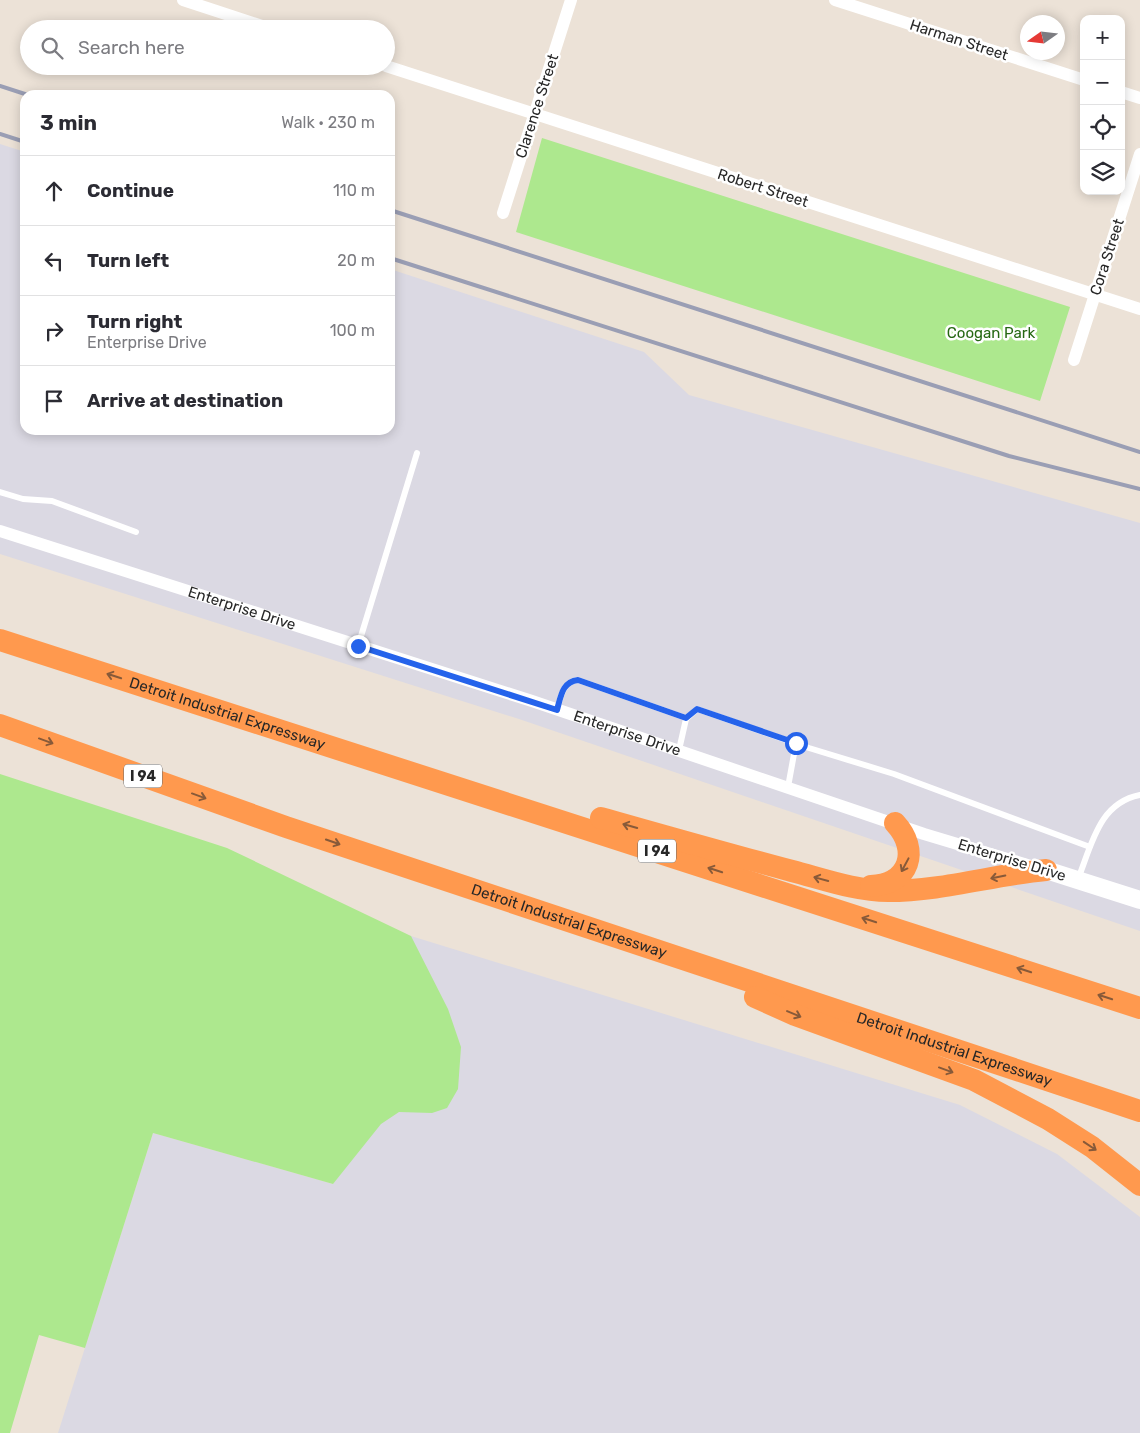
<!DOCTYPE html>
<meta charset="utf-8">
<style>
body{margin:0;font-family:Rubik,sans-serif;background:#f7f7f7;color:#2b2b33}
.controls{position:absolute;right:15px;top:15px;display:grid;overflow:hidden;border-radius:10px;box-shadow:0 2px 12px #0003}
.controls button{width:45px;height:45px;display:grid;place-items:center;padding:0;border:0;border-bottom:1px solid #e1e1e2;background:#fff;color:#2b2b33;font:25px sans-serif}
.compass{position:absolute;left:1020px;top:15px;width:45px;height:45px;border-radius:50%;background:#fff;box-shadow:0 2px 12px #0003;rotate:256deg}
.stop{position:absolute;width:15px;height:15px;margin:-11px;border:4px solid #2563eb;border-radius:50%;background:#fff}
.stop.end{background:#2563eb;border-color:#fff;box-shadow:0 1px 5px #0008}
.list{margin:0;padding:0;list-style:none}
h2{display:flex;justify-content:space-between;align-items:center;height:65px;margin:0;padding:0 20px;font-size:21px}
h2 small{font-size:16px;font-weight:400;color:#7c7c81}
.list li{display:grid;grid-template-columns:32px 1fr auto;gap:15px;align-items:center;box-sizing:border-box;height:70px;padding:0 20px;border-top:1px solid #e1e1e2}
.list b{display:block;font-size:19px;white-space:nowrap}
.list p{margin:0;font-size:16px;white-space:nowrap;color:#7c7c81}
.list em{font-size:16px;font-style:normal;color:#7c7c81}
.icon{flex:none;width:28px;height:28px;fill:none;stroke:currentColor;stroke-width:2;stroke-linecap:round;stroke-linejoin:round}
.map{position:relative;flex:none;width:1140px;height:1433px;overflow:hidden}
.search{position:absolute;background:#fff;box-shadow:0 2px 12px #0003;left:20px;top:20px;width:375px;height:55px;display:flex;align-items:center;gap:12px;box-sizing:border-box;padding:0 18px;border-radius:28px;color:#7c7c81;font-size:19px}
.panel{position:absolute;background:#fff;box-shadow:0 2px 12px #0003;left:20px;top:90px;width:375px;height:345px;border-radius:15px}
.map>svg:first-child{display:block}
</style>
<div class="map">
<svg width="1140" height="1433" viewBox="0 0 1140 1433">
<rect width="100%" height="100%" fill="#ece2d7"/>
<!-- industrial -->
<path fill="#dbd9e3" d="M0,144L25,152V430H390V269L644,352L689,395L1140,523V931L519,719L0,554Z
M411,936L960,1105L1057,1154L1140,1217V1433H58L153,1133L333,1184Z"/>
<!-- green -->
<path fill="#ade88e" d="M542,138L1070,307L1040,401L516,232Z
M0,774L227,848L411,936L448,1009L461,1047L458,1089L447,1108L432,1113L399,1112L381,1124L333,1184L153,1133L85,1348L39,1335L10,1433H0Z"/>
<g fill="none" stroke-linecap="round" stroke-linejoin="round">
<!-- service -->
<path stroke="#fff" stroke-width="6" d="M0,492L23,499L52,501L136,532
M358,646L417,453
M557,710C561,697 562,682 578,680L686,718
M679,750L686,719L697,709L809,748L894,774L1090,847
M788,787L796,743
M1078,879C1092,844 1099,803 1140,795"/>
<!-- minor -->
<g stroke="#fff" stroke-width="12">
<path d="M183,0L271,29"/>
<path d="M835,0L1084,80"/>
<path d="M386,66L1140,309"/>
<path d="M1121,92L1140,98"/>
<path d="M503,213L571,0"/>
<path d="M1074,360L1140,154"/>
<path id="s1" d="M0,531L532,701L924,834L1034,867"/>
</g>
<!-- secondary -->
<path stroke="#fff" stroke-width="18" d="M1046,870L1140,900"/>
<!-- motorway -->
<g stroke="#ff994e" stroke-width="22">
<path id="s2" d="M0,640L1140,1008"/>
<path id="s3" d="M0,725L286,827L1140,1111"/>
<path d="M601,818C665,836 728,854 792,871C823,879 856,891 888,891C942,891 993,875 1046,870"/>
<path d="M871,886C910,884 920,850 895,823"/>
<path d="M755,997L795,1015L974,1080L1048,1119L1092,1147L1140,1185"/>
</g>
<!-- rail -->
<path stroke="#9a9eb4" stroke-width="4" d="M0,86L28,95
M0,134L25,142
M390,210L1140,452
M390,258L1009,456L1140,489"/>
</g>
<!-- one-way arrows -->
<defs><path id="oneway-shaft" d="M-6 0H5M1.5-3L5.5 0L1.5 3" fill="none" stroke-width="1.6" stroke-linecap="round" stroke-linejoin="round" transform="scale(1.25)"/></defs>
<g stroke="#885a39">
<use href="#oneway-shaft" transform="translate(114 676) rotate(-162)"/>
<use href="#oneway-shaft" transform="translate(46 741) rotate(20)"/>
<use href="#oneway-shaft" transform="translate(199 796) rotate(20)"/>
<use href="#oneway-shaft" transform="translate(630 826) rotate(-164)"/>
<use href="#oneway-shaft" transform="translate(333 842) rotate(19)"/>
<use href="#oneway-shaft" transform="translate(905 865) rotate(118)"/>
<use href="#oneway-shaft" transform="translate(715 870) rotate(-162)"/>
<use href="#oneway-shaft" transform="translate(998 877) rotate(168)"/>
<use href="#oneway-shaft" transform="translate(821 879) rotate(-165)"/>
<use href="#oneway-shaft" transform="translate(869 920) rotate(-162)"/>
<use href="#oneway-shaft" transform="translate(1024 970) rotate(-162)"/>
<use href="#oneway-shaft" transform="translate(1105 997) rotate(-162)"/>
<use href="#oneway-shaft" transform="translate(794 1014) rotate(23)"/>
<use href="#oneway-shaft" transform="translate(946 1070) rotate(20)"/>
<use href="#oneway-shaft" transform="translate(1090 1146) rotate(34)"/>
</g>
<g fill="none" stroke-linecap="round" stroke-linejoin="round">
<!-- route -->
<path stroke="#2563eb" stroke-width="6" d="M358,646L557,710C561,696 562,682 578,680L686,718L697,709L796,743"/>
</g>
<g text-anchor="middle" stroke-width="5" stroke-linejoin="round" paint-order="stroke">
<!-- shield labels -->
<g fill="#fff" stroke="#686868" stroke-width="1">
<rect x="124" y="764.5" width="38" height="23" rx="4"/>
<rect x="638" y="839.5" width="38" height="23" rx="4"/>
</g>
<g font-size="14" font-weight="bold" fill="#272727">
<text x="143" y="781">I 94</text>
<text x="657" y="856">I 94</text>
</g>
<!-- street labels -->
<g font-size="15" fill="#272727" stroke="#fff">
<text transform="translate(959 40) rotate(18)" y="5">Harman Street</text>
<text transform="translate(537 106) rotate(-72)" y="5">Clarence Street</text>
<text transform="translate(763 188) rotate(18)" y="5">Robert Street</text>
<text transform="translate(1107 257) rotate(-72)" y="5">Cora Street</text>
<text dy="5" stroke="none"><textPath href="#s1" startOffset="254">Enterprise Drive</textPath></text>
<text dy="5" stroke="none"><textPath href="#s2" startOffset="239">Detroit Industrial Expressway</textPath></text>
<text dy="5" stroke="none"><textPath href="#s1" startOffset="659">Enterprise Drive</textPath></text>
<text transform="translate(1012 860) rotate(17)" y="5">Enterprise Drive</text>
<text dy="5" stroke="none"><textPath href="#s3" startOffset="602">Detroit Industrial Expressway</textPath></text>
<text dy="5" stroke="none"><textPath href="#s3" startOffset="1008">Detroit Industrial Expressway</textPath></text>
</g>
<!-- park labels -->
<g font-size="15" fill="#266813" stroke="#fff">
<text x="991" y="338">Coogan Park</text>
</g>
</g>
</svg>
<div class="controls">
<button>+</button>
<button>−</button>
<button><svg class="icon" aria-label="locate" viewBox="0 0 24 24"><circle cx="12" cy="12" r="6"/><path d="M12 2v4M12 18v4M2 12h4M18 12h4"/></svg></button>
<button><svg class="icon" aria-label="layers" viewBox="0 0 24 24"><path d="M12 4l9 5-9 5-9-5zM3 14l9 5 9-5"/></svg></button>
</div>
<svg class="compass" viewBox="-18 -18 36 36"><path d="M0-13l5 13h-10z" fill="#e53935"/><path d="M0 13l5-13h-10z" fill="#7c7c81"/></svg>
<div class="stop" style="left:796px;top:743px"></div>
<div class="stop end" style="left:358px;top:646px"></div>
<div class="search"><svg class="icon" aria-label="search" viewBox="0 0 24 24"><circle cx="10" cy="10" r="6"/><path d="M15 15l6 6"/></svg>Search here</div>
<section class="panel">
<h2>3 min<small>Walk · 230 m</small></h2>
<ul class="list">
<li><svg class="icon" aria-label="ahead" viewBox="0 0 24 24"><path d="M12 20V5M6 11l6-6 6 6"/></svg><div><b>Continue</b></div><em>110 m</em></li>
<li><svg class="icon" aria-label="left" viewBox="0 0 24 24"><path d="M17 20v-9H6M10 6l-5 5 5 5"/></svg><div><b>Turn left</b></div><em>20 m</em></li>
<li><svg class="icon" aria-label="right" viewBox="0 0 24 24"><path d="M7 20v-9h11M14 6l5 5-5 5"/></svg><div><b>Turn right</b><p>Enterprise Drive</p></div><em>100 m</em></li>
<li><svg class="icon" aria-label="arrive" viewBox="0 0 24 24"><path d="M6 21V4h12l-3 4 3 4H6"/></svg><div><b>Arrive at destination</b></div></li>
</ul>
</section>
</div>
